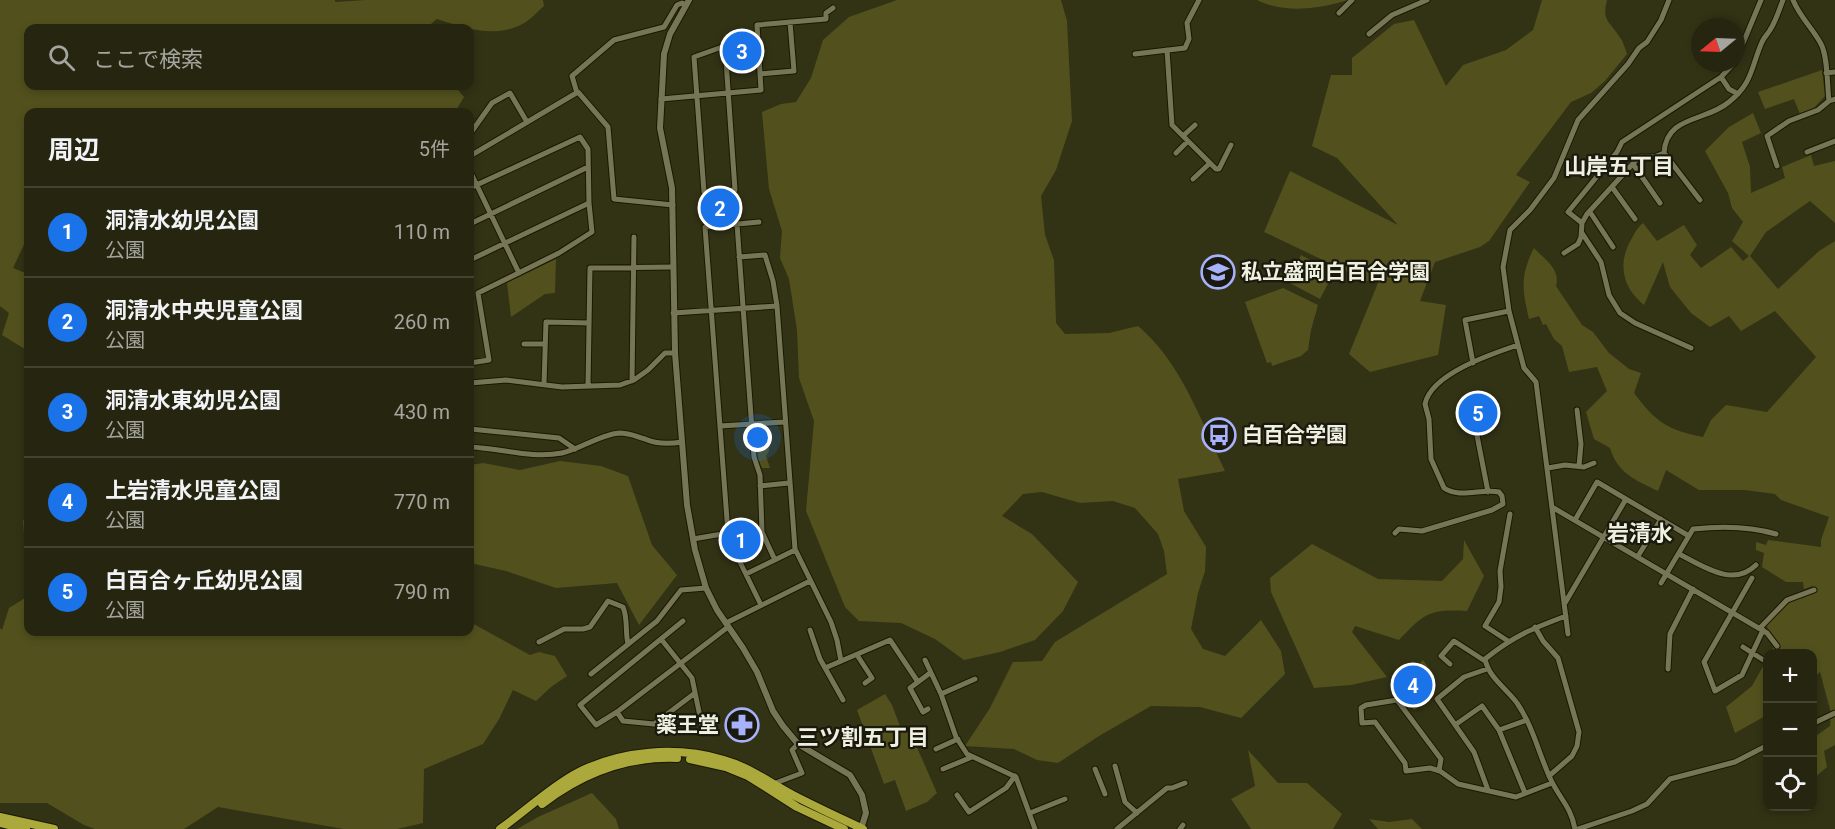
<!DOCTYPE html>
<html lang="ja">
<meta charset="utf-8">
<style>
body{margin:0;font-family:Roboto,"Noto Sans JP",sans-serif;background:#32321e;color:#f1f3f6}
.controls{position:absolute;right:18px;bottom:18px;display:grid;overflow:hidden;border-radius:12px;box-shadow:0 3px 9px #0003}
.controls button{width:54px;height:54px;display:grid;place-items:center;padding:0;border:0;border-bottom:2px solid #424330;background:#262610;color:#f1f3f6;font:30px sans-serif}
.compass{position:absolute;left:1691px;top:18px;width:54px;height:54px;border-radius:50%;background:#262610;box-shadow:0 3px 9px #0003;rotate:251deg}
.you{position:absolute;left:758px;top:438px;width:21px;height:21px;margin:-15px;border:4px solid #fff;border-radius:50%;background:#1a73e8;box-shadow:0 0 0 9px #1a73e833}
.badge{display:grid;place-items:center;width:39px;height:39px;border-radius:50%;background:#1a73e8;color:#fff;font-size:20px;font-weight:700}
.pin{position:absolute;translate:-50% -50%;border:3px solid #fff;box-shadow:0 2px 6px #0006}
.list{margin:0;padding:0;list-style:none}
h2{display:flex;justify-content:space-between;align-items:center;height:78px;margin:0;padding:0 24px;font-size:26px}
h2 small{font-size:20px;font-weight:400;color:#a4a59f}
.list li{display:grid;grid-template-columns:39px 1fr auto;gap:18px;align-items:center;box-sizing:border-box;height:90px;padding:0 24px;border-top:2px solid #424330}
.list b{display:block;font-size:22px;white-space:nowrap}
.list p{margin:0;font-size:20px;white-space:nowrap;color:#a4a59f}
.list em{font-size:20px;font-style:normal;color:#a4a59f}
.icon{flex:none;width:33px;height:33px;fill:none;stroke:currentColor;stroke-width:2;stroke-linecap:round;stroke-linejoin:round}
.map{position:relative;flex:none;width:1835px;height:829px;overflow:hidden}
.search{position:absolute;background:#262610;box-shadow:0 3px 9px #0003;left:24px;top:24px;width:450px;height:66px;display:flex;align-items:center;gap:15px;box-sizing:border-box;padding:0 21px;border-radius:12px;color:#a4a59f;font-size:22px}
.panel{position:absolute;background:#262610;box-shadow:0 3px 9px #0003;left:24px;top:108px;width:450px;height:528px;border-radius:12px}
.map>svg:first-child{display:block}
</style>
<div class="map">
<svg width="1835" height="829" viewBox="0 0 1835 829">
<rect width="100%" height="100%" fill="#323215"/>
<!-- green -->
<path fill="#52511d" d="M0,0H335V2L366,0H543L544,6C538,11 532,18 526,22C497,40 466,28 437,19L426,28H28V86H455L464,97L455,112H28V236L13,268L28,274V351L2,335L9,313L0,306Z
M897,0H1061L1067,21L1072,121L1056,170L1041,196L1045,235L1054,260L1056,323L1065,334L1109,333L1138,326C1181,362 1201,421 1225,471L1178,479L1184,511L1206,547L1205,571L1198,593L1191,629L1203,649L1225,656L1261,620L1281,651L1285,674L1241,718L1200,707L1151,706L1099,736L1058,763L1037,760L1014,749L965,746L990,708L1013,662L1042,661L1055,642L1167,574L1164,551L1158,534L1135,508L1113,501L1080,503L1042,492L1023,494L1002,516L1032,534L1078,582L1063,611L1035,640L1000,652L964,660L935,639L901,623L859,621L845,607L806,511L814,421L799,378L797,330L789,279L780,258L782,231L769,189L762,112L781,104L796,102L811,78L823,40L849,17Z
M1257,0H1348C1318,9 1285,14 1257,0Z
M1542,0H1607C1602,20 1608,20 1619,36C1623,41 1625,48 1627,54L1605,81L1591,93L1571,102L1516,175L1530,182L1489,241L1480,247L1435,262L1420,301L1446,305L1438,355L1370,372L1349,354L1380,278L1367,281L1264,232L1290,171L1398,225L1337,158L1312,146L1331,75H1352V58L1394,24L1414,20L1446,86L1463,65L1506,50L1533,30Z
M1822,70L1825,96L1813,109L1800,114L1794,99L1765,109L1758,92Z
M1753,113L1761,133L1742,142L1750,167L1751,193L1785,178L1782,167L1811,155L1814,166L1835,161V223L1810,201L1766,232L1750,256L1778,289L1819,251L1835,241V745L1824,751L1827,767L1813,779V738L1830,726L1831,713L1820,672L1813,678L1812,654L1771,653L1773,648L1779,646L1766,625L1790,602L1815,592L1813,586L1804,589L1803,582H1786L1762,567L1764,553L1756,550V542L1766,545L1768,540L1821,547V540L1829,517L1781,500L1775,494L1745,490H1699L1666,470L1658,491C1637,481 1617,473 1610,448L1594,439L1586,412L1607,391L1597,367L1569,372L1562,346L1554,339L1546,324L1543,325L1539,316L1529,319C1522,289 1520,276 1534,248C1544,259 1561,269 1556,286L1582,325L1593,332L1609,353L1629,369L1641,373L1634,393C1656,422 1667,430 1703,437L1711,420L1726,405L1767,412L1816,357L1775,311L1741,331L1729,316L1710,327L1691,313L1670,287L1663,262L1644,305C1622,287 1617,263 1632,238C1635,232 1638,227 1643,223L1657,241L1684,225L1697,245L1690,255L1701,268L1731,247L1743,261L1749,256L1732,241L1743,222L1732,208L1728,193L1705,151L1729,127Z
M738,193L739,220L702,222L701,196Z
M1301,255L1334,272L1320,299L1288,282Z
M556,259L555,293L545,294L511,317L507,283Z
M1283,288L1318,305L1311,330L1308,350L1301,356L1272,366L1271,362L1267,363L1245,302Z
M767,426L769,451L766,456L770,468H762L758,459L756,430L758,427Z
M560,461L601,466L628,476L652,545L677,575L639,625L617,583L556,588L506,571L470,563V465L483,463L520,470Z
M28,514V632H470V622L530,655L539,652L555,656L567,676L551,687L536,701L513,690L499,719L483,744L424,769L423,823L397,829H344L218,807L184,829H95L84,825L47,803H0V628L2,630L9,608L25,598L26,559L23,521Z
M1464,540L1484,576L1467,611C1429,609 1425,613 1399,640L1355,626L1352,632L1387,677L1351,685L1314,688L1271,592L1270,578L1312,544L1378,579L1442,581L1463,559Z
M1767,659V715L1735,733L1726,707L1752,686Z
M1423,660L1434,675L1425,684L1434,695L1414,710L1398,687Z
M885,694L892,705L901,729L908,727L937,793L927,802L906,811L895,780L884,784L857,710Z
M1248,750L1278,783H1307L1342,814L1333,829H1251L1231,799L1255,786Z
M592,793L616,819L619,829H517L538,817Z
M1369,819L1389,822L1412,819L1422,829H1378Z"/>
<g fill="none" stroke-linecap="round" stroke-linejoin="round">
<defs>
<path id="minor" d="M1793,0C1800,17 1813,29 1821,44C1828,57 1827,85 1829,101L1835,99
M1339,13L1352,0
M1369,34L1392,15L1427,0
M725,46L735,190L704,192L694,57Z
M1167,50L1172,125L1216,169H1219L1231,145
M1135,54L1185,48L1189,39L1187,23L1199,0
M1736,60L1761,0
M1826,73L1835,72
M760,74L794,71L790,22
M1721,77L1729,89L1738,94
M577,93L572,76L614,40L664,27L677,5L682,3L686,5
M661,99L761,90L757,25L826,19V13L833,8
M470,134L492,103L510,93L527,122
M1183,136L1195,125
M1807,152L1835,141
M1176,153L1188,141
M1664,153L1700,200
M470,156L578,92L608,127L614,199L673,205
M1633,164L1660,203
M1777,166L1767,136L1789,121L1818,110L1829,101
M470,171L519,273
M1193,179L1210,163
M1612,187L1635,219
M470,188L580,137L588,149L589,203L592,232L559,253L478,293L489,360L470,363
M1590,212L1613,247
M759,222L705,227L728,533L738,558L761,605
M1582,223L1568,212L1617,152L1622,142L1721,77L1734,63
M470,224L588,167
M737,224L754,457L760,475L762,532L775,560
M1582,233L1601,262L1609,295L1620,313L1635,323L1691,348
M1564,253L1578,244L1581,237L1582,223L1587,214L1639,157H1654L1664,153C1666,115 1706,122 1729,102C1753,83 1751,67 1762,42C1764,37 1768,34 1770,30C1776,21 1779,10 1783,0
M739,257L765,255L773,281L777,306L795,549L831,622L837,640L841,661
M470,260L589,203
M673,313L777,306
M524,344H545
M1473,363L1465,320L1509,311
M632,381L634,237
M470,383L506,380L562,387L620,385L634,380L648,370L665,353H675
M544,384L546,322L589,323
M588,386L590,268L673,267
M1577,410L1581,444L1579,466
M1474,420L1488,492
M720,426L784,422
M470,429L559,438L575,449
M470,447C500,448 531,459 562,453C581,449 599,435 619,433C630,433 635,436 645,439C656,444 670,444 682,442
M1548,468L1565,465L1584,467L1594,463
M760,486L789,483
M1552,507L1767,633L1777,646
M1575,520L1597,482L1689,536
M1395,533L1399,529L1422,531L1492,510L1503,504L1502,496L1499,492C1482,488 1460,499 1444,488L1431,459L1429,419L1425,404C1431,374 1491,354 1518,345
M693,539L728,533
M1679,554C1703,566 1733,588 1756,565
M1638,556L1661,519
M746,574L795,550
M1752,578L1704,662L1715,691L1742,675L1763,630
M1661,583L1693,529C1721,526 1749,526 1776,534
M1565,603L1626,499
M1566,616C1531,629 1514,636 1485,659C1489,678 1505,687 1517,703C1533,726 1539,755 1551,780C1560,799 1571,807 1575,829
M683,621L580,705L596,725L617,712L728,627
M726,623L810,581
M1535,627L1543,641L1558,658L1579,732L1577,746L1572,756L1549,776
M1760,628L1787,600L1814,590
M810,630L820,659L843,700
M1568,634L1536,382L1524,368L1509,311L1503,267L1510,230L1530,210L1554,178L1578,120L1628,64L1639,48L1647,42L1661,20L1669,0
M661,639L692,678L702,726
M1508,641L1485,626L1499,602L1501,587L1500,571L1510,514
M539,642L564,629H583L590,627L608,601L623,607C628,619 625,631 628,644
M1743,647L1765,661
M857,655L872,678L865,683
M925,660L941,694L956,737L967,754L1016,777L1035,829
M1450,664L1441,656L1454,641L1485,661
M825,668L890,640L918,682
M1487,669L1464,677L1437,699L1474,752L1488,790
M1668,669L1670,634L1693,589
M591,674L657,621L681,590L706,588
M941,694L975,679
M928,709L923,712L910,688L930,673
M617,712L623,721L654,724L695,693
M1812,724L1835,713
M1455,725L1482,706L1499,730L1525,793
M1499,730L1527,720
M936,749L958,739
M1115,766L1125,802L1137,813
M943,769L972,757
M1095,769L1105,794
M1439,771L1441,759L1397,700L1366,705L1361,708L1362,723L1375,722L1405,763L1406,771L1430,768L1440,771L1458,784L1516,797L1552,783
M773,784L802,773L792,750L798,744
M957,795L969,812L1006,788L1015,776
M1030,813L1065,799
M1117,829L1167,788H1172L1185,783
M1180,829L1183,825
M1578,829L1632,811L1647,804L1670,779L1735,762L1768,745"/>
<path id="tertiary" d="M689,0L670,34L664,54L660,128L672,188L675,353L687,505L695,550L706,588L717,610L743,648L757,672L773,711L783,726L798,744L850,775L862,795L866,813L861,829"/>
<path id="trunk" d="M690,759L726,767L748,776L797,807L844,829
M542,804C581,774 627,756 677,758
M0,817L54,829
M0,823L26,829
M500,829C526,811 549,788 577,773C621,750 677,746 724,760C749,767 770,783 793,795C816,807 840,818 863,829"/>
</defs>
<!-- minor casing -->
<use href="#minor" stroke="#1a1900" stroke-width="7"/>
<!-- tertiary casing -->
<use href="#tertiary" stroke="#1a1900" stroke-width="8"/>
<!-- trunk casing -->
<use href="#trunk" stroke="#1a1900" stroke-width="10"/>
<!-- minor -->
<use href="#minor" stroke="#767657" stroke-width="5"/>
<!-- tertiary -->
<use href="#tertiary" stroke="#767657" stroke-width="6"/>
<!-- trunk -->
<use href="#trunk" stroke="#aba93b" stroke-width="8"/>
</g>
<!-- icons -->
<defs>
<symbol id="school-ring" viewBox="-11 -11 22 22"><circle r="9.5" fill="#19190d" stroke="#a7b1fc" stroke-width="1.5"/><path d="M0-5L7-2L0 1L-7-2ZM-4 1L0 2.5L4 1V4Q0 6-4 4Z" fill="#a7b1fc"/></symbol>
<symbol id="bus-ring" viewBox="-11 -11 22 22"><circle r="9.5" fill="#19190d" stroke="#a7b1fc" stroke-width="1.5"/><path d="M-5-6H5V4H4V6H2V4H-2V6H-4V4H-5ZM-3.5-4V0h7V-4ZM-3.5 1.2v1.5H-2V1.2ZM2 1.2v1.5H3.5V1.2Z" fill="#a7b1fc"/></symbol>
<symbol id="pharmacy-ring" viewBox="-11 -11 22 22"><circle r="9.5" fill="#19190d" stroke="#a7b1fc" stroke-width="1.5"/><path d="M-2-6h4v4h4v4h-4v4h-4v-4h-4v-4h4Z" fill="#a7b1fc"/></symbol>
</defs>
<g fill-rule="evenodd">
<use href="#school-ring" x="1199" y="253" width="38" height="38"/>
<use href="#bus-ring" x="1200" y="416" width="38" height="38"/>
<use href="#pharmacy-ring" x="723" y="706" width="38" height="38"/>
</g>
<g text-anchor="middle" stroke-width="4.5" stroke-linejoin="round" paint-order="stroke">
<!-- poi labels -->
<g font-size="21" font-weight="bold" fill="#eff0df" stroke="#19190d" text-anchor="start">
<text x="1241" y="279">私立盛岡白百合学園</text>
<text x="1242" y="442">白百合学園</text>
<text x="719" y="732" text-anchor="end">薬王堂</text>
</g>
<!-- neighbourhood labels -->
<g font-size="22" font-weight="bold" fill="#eff0df" stroke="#19190d">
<text x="1619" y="174">山岸五丁目</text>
<text x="1640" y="541">岩清水</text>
<text x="863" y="745">三ツ割五丁目</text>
</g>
</g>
</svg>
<div class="controls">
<button>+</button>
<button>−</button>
<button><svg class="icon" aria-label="locate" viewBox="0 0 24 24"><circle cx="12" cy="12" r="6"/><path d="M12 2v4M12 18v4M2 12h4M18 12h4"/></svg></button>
</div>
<svg class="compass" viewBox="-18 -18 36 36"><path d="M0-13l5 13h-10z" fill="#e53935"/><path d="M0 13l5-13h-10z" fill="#a4a59f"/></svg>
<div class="you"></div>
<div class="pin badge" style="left:741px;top:540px">1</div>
<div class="pin badge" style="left:720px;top:208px">2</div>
<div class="pin badge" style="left:742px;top:51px">3</div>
<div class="pin badge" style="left:1413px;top:685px">4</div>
<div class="pin badge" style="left:1478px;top:413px">5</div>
<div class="search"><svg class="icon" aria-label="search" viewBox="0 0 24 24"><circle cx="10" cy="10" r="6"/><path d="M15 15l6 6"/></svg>ここで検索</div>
<section class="panel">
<h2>周辺<small>5件</small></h2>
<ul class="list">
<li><span class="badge">1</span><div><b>洞清水幼児公園</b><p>公園</p></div><em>110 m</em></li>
<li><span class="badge">2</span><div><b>洞清水中央児童公園</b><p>公園</p></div><em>260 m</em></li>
<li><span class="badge">3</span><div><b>洞清水東幼児公園</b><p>公園</p></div><em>430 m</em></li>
<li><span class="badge">4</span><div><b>上岩清水児童公園</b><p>公園</p></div><em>770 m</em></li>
<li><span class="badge">5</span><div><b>白百合ヶ丘幼児公園</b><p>公園</p></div><em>790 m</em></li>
</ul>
</section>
</div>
